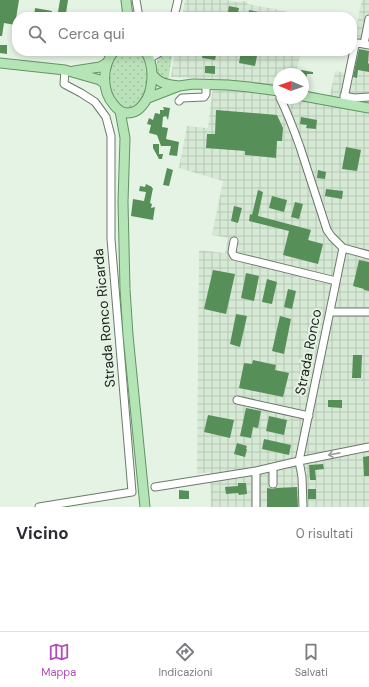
<!DOCTYPE html>
<html lang="it">
<style>
body{margin:0;font-family:"DM Sans",sans-serif;background:#f2f2f3;color:#2b2b33}
.compass{position:absolute;left:273px;top:68px;width:36px;height:36px;border-radius:50%;background:#fff;box-shadow:0 2px 6px #0003;rotate:272deg}
.list{margin:0;padding:0;list-style:none}
h2{display:flex;justify-content:space-between;align-items:center;height:52px;margin:0;padding:0 16px;font-size:17px}
h2 small{font-size:13px;font-weight:400;color:#7c7c81}
.icon{flex:none;width:22px;height:22px;fill:none;stroke:currentColor;stroke-width:2;stroke-linecap:round;stroke-linejoin:round}
.map{position:relative;flex:none;width:369px;height:507px;overflow:hidden}
.search{position:absolute;background:#fff;box-shadow:0 2px 6px #0003;left:12px;right:12px;top:12px;height:44px;display:flex;align-items:center;gap:10px;box-sizing:border-box;padding:0 14px;border-radius:16px;color:#7c7c81;font-size:15px}
.sheet{height:124px;background:#fff}
nav{display:flex;justify-content:space-around;align-items:center;box-sizing:border-box;height:56px;border-top:1px solid #e1e1e2;background:#fff;font-size:11px;color:#7c7c81}
nav a{display:grid;justify-items:center;gap:2px}
nav .on{color:#b04fb7}
.map>svg:first-child{display:block}
</style>
<div class="map">
<svg width="369" height="507" viewBox="0 0 369 507">
<defs>
<pattern id="industrial-grid" width="8" height="8" patternUnits="userSpaceOnUse"><rect width="8" height="8" fill="#d5e9d4"/><path d="M0 4h8M4 0v8" fill="none" stroke="#b7c8b6"/></pattern>
<pattern id="grass-dots" width="8" height="8" patternUnits="userSpaceOnUse"><rect width="8" height="8" fill="#bae1ba"/><path d="M2 2h.1M6 6h.1" fill="none" stroke="#a0c1a0" stroke-width="1.8" stroke-linecap="round"/></pattern>
</defs>
<rect width="100%" height="100%" fill="#e5f3e4"/>
<!-- industrial -->
<path fill="url(#industrial-grid)" d="M185,0H227L237,2L247,1V4L275,9L308,17H182Z
M362,0H369V507H211L210,472L197,474L199,250L225,253L228,238L212,235L223,181L179,168L187,126L208,128L214,79L171,77L175,51H301L296,74H279V98H303V90L330,95L335,71L346,73Z"/>
<!-- grass -->
<path fill="url(#grass-dots)" d="M118,51H139C150,65 151,103 131,109C127,109 125,108 122,107C110,101 107,83 110,71C111,63 114,57 118,51Z
M163,54L172,56L168,81L157,75C156,65 155,61 163,54Z"/>
<!-- building -->
<path fill="#578f59" d="M0,0H19L15,25L4,23L2,36H0Z
M60,0H68L66,13L58,12Z
M229,6L239,8L237,17H227Z
M35,8L52,11L51,17H34Z
M249,10L273,15V17H248Z
M0,45H7V54L0,53Z
M359,49L369,51L368,63L369,64V72L358,70L357,78L353,77Z
M203,51H217L215,60L202,58Z
M241,51H258L255,66L239,63Z
M205,66H215V74L205,73Z
M301,70L313,72V74H307L305,85H303V74H300Z
M163,107L170,108L168,120L166,116L163,117L162,127L168,128L166,139L179,142L177,156L169,155L171,146H161L157,135L149,133L151,125L147,124L149,118L153,120L155,113L160,114V110H164Z
M216,110L277,115L283,128L282,141H277L276,158L245,155V151L206,148L207,134H215Z
M301,117L317,120L316,129L306,128L307,125L300,124Z
M153,144H159V154H163L162,159H159L153,148Z
M346,147L361,150L357,171L342,169Z
M167,168L173,170L169,186L163,185Z
M318,170L326,172L325,179L317,178Z
M146,184L152,187V188H153L150,203L152,204L151,208L155,207L153,220L131,216L133,199L144,201L146,192L139,191L140,186L145,187Z
M326,189L343,191L342,199L325,196Z
M258,190L263,192L258,216L311,230L308,240L323,244L318,264L283,255L289,231L249,221L250,214L252,215Z
M272,196L287,200L284,212L269,208Z
M295,202L303,204L299,219L291,217Z
M234,206L242,208L238,223L231,221Z
M359,260L369,262V291L364,290V289L353,286Z
M213,270L235,274L226,314L204,309Z
M246,273L259,276L254,301L241,298Z
M267,279L277,282L272,304L262,302Z
M288,289L296,291L292,309L284,307Z
M236,314L247,316L240,347L230,344Z
M280,316L291,319L284,354L272,351Z
M353,355H362L361,378H352Z
M253,360L276,365L275,370L289,373L283,397L239,388L244,363L252,364Z
M328,400H342V408L328,407Z
M246,408L261,411L258,428L253,427L251,438L240,436Z
M208,415L234,420L230,438L204,432Z
M269,416L287,420L284,435L266,431Z
M264,439L291,445L289,455L262,449Z
M237,443L247,446L246,449H247L245,457L234,454Z
M369,456V476H364L363,457Z
M323,464L324,469L315,470L316,480H310L309,465Z
M238,483H246L247,494L239,495L238,493L226,494L225,487L238,486Z
M297,487L298,507H267V488L273,489L276,488Z
M308,489H316V499H308Z
M179,490L189,491V499H179Z"/>
<g fill="none" stroke-linecap="round" stroke-linejoin="round">
<defs>
<path id="minor" d="M136,0L139,17
M174,17L178,0
M364,44L369,19
M149,59L162,51
M344,96L354,98L369,97
M280,98C288,114 294,130 300,147C309,175 318,202 327,230L332,237L343,248L369,255
M179,101L182,98L204,97L206,94V84
M343,103L355,45L358,43L369,45
M234,241L232,252L234,256L336,281
M330,312H369
M237,400L309,416
M273,467V484
M256,471V507
M155,487L256,471L299,461L369,447
M39,507L132,492L111,239V136L106,117L95,102L81,93L64,84L65,70
M303,507L302,477L299,461L343,248"/>
<path id="major" d="M126,0L128,17
M114,51C102,66 101,90 114,105C117,109 121,112 126,113C132,113 136,112 140,108C146,102 150,94 151,86C153,74 152,61 145,51
M0,63L65,70L100,80L105,84
M74,71L100,67L107,63
M152,74C160,84 165,84 178,86
M303,96L369,108
M148,98L179,86L193,84L228,85L249,87L279,91
M120,111L125,138L123,202L125,289L128,335L145,507"/>
</defs>
<!-- minor casing -->
<use href="#minor" stroke="#6c796c" stroke-width="9"/>
<!-- major casing -->
<use href="#major" stroke="#609562" stroke-width="11"/>
<!-- minor -->
<use href="#minor" stroke="#fff" stroke-width="7"/>
<!-- major -->
<use href="#major" stroke="#b5e4b6" stroke-width="9"/>
</g>
<!-- one-way arrows -->
<defs><path id="oneway-shaft" d="M-6 0H5M1.5-3L5.5 0L1.5 3" fill="none" stroke-width="1.6" stroke-linecap="round" stroke-linejoin="round"/></defs>
<use stroke="#9b9d9b" href="#oneway-shaft" transform="translate(334 454) rotate(169)"/>
<g text-anchor="middle" stroke-width="4" stroke-linejoin="round" paint-order="stroke">
<!-- street labels -->
<g font-size="14" fill="#202520" stroke="#e5f3e4">
<text transform="translate(104 318) rotate(-95)" y="5">Strada Ronco Ricarda</text>
<text transform="translate(308 352) rotate(-79)" y="5">Strada Ronco</text>
</g>
</g>
</svg>
<svg class="compass" viewBox="-18 -18 36 36"><path d="M0-13l5 13h-10z" fill="#e53935"/><path d="M0 13l5-13h-10z" fill="#7c7c81"/></svg>
<div class="search"><svg class="icon" aria-label="search" viewBox="0 0 24 24"><circle cx="10" cy="10" r="6"/><path d="M15 15l6 6"/></svg>Cerca qui</div>
</div>
<section class="sheet">
<h2>Vicino<small>0 risultati</small></h2>
<ul class="list">
</ul>
</section>
<nav>
<a class="on"><svg class="icon" aria-label="map" viewBox="0 0 24 24"><path d="M3 6l6-2 6 2 6-2v14l-6 2-6-2-6 2zM9 4v14M15 6v14"/></svg>Mappa</a>
<a><svg class="icon" aria-label="directions" viewBox="0 0 24 24"><path d="M12 3l9 9-9 9-9-9zM9 14v-3h6M13 9l2 2-2 2"/></svg>Indicazioni</a>
<a><svg class="icon" aria-label="saved" viewBox="0 0 24 24"><path d="M7 4h10v16l-5-4-5 4z"/></svg>Salvati</a>
</nav>
